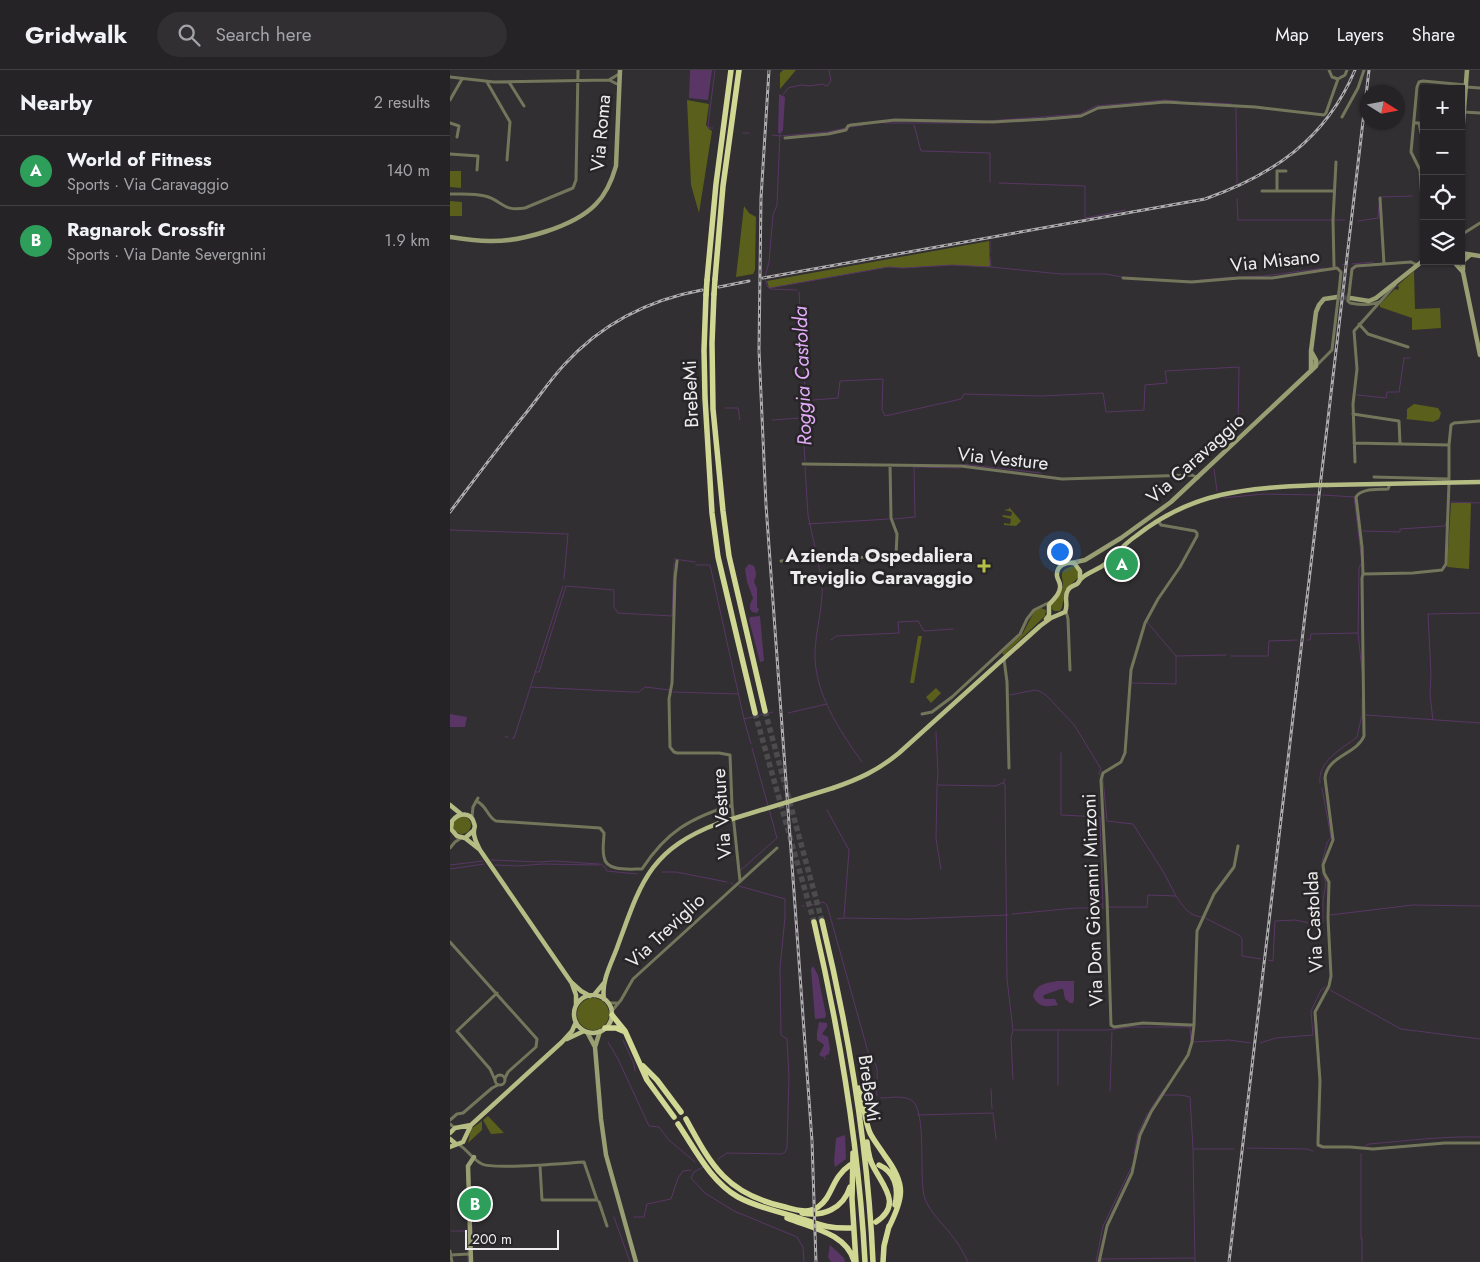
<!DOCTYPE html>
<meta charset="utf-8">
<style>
body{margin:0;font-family:Jost,sans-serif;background:#312f32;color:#f1f3f6}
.controls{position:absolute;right:15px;top:15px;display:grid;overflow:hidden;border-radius:0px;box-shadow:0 1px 4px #0004}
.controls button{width:45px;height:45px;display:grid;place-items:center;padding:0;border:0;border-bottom:1px solid #424042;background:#252325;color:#f1f3f6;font:25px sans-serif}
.compass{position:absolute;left:910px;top:15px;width:45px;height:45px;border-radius:50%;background:#252325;box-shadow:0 1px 4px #0004;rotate:101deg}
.scale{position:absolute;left:15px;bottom:12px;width:94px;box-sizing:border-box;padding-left:5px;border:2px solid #eeedee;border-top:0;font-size:14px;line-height:18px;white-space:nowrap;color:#eeedee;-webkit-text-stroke:4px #272527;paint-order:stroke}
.you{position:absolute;left:609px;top:481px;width:18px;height:18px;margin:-12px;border:4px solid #fff;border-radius:50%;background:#1a73e8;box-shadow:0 0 0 8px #1a73e833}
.badge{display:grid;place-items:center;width:32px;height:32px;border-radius:50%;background:#bca0f2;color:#fff;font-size:16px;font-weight:700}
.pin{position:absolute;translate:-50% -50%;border:2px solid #fff;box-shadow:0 1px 5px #0006}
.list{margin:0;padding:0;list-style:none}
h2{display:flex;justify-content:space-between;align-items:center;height:65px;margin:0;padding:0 20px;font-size:21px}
h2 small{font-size:16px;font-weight:400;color:#a3a4a7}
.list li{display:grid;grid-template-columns:32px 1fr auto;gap:15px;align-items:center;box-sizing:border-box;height:70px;padding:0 20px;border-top:1px solid #424042}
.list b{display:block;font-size:19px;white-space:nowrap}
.list p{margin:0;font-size:16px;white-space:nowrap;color:#a3a4a7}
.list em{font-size:16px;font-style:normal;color:#a3a4a7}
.icon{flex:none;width:28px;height:28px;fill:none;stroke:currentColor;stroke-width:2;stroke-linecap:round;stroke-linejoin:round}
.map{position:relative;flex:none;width:1030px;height:1192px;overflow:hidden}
header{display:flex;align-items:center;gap:30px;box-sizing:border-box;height:70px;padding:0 25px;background:#252325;border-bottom:1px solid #424042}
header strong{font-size:24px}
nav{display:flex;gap:28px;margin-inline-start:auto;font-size:18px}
.search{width:350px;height:45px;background:#312f32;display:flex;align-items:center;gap:12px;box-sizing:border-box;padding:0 18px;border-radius:28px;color:#a3a4a7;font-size:19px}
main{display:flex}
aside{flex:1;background:#252325}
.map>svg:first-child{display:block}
</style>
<header>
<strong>Gridwalk</strong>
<div class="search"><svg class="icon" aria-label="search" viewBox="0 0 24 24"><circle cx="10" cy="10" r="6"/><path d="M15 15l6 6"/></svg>Search here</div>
<nav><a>Map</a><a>Layers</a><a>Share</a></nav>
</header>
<main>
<aside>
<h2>Nearby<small>2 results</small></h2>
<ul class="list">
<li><span class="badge" style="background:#2e9e5b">A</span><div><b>World of Fitness</b><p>Sports · Via Caravaggio</p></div><em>140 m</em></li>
<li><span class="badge" style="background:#2e9e5b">B</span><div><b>Ragnarok Crossfit</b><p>Sports · Via Dante Severgnini</p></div><em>1.9 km</em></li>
</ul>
</aside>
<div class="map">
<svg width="1030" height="1192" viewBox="0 0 1030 1192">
<rect width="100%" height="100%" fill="#312f31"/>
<!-- green -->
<path fill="#5a5f1c" d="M333,0H346L330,19V3Z
M237,30L259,34L256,55L259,59L262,61L249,143L241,115Z
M0,101H11V118L0,117Z
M0,131L12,132V146H0Z
M294,136L299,143L306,147L305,200L303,204L286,207Z
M539,171L540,197L500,195L453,198L438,197L319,218L317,211Z
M964,201L965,239L990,238L991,258L962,260V248L930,237V234L945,219L948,220L949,217L947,216Z
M964,334L988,338L991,343L989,349L983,352L956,349L957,347V339Z
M1001,433H1021L1019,499L997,497Z
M559,437L571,451L566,456L554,455V453L560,454L561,449L553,447L552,445L561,446L562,442L554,440L559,439Z
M622,496L628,500V508L615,520L612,538L610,541H604L602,539V533C607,528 613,523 613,515C613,507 609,505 615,499Z
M591,538L596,540L595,546L554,585L552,583L573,563L585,540Z
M468,566H472L464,613H460Z
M486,618L491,623L481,633L476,627Z
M3 755a9 9 0 1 1 18 0a9 9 0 1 1-18 0Z
M127 944a16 16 0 1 1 32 0a16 16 0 1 1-32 0Z
M38,1046L54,1063L41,1064L33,1050Z
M32,1051V1060L18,1073L21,1059Z"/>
<!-- water -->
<path fill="#593666" d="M240,0H262L258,30L239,28Z
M329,24L335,27L333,60L331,63H328Z
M299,494L304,496C307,503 306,506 304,512L307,518V537L309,539L307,543L302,542L300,539V534L303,528L297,512L295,499Z
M310,546L314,591L310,592L299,550L300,547Z
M0,644L17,647L15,657H0Z
M363,896L368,905L376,945L375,948L365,949L361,899Z
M608,911H624V930L623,933H620L615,929L613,919H611L594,925L593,927L595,929H605L608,935C597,937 588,938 583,926C586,913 598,913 608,911Z
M369,952L377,953V957L372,964L378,967L380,979L379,984L373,987L369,985L374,975L367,970V963Z
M395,1065L396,1089L385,1097L384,1092L386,1068Z
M380,1175L394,1188L395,1192H381L378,1187Z"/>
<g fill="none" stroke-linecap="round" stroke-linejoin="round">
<!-- stream -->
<path stroke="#593666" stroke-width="1" d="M333,25L338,18L351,15L360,16L372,14L377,16L381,11L379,0
M748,32L782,34
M786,38L787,113
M538,51L630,44L646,36L714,30L729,31
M434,53H535
M464,55L471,81L540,83V112
M400,57L413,55
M263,58H259L258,55L265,0
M293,63H299
M330,63L327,135L323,145L319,192L315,207L317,216L320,219L347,220
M322,65L330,66L377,62L396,58
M549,113L635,116V148L675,140
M931,127L962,126
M787,129L788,150H895
M908,151L928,148L929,135
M540,171V183
M540,187L541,196
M902,194L923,192
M503,195L541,197L611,204H656L672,207
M892,195L895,194
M788,207L814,206L874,198
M741,211L784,207
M320,218L438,197L453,198L502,195
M349,222L355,319L351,331L355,391
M907,325L936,328L937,322H949L954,288H960
M351,331L388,328L390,311L433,309L432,340L435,346L511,329L514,324L591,326L653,323L656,342L694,340L695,315L717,313L715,301L789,297L788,360H790
M275,338H288L290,350
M322,350L351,348
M512,394L591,403
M355,397L358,445L367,487
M764,399L767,421
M873,425L904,427L911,485
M773,428L813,424L868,425
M767,429H768
M1001,432L1030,433
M444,449L465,447L464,397L510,398
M358,454L439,449
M0,460L118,464L114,509
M913,461L950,462V459L995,456L996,452
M224,489L245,492
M368,492C370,503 373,515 372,526C371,544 366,562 365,580C363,621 389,660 412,692
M911,494L909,498L908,563L912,600
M246,495H260L294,649L301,674
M697,552L726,586L776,585
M381,570L386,566L449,563L448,552L468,551L474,561L503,559
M857,570H860L861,564L908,563
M781,586H818L819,571L847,570
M85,602H89L116,516L164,520V537L168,543L222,546L224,493
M682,613L726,614V587
M81,617L182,622H189L195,617L220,620
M223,622L288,624
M560,625L585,620L589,621L596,625L625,656L651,699L649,703L650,705
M338,643L377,634
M916,645L1030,653
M294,649L323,642
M983,650L980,625L981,604L978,544L1030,543
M486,662L488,705L487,715L545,716L553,713L555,709
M55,667H58
M62,668H64L113,516
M611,683V745L650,747L653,838
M653,709L657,751L683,754L714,803L726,826
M553,713L555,714L557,909L563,960L561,968L563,1009
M870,713C867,691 892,679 907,667L912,645V629
M487,716L486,769L491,799
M872,718L881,767L877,773L872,792
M377,740L399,780L394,847
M41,790L89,792L104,791L149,794
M0,795L33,791
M45,795L67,796L93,794L148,795L150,794L154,796L157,801L187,804
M0,799L34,794
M291,800L327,768L302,678
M212,802H226L277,812
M281,813L283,814
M352,836H354
M357,836L373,832L377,835L420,989C433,996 424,1013 427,1026
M659,837H697L698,825L726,826C733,836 738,846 752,847
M562,844L626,838H653
M880,845L963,835L1030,836
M755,848L789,865L792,869V886L811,889
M387,849L394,848L459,849L558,845
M818,890L823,891L825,851L845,850L869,855L873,853V831L876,813L874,806
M880,920L951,959L1030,969
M564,960H658L681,957H740L741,970
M608,961V1015
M173,970L184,994L185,1001
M158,972L168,989L199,1056L209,1057L219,1070L245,1092
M743,972L779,970L801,973
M810,973L826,968L863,965L861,941L871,920L875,917
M374,986L375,989
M541,1019L542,1039
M660,1021L662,962
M713,1025H731L740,1027L743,1079H784
M431,1028C439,1028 453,1025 461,1030C478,1039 468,1111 475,1129C481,1143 491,1152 500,1163C507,1171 513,1182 518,1192
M700,1040L714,1019
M468,1045L543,1043L546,1069
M915,1076L919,1074C956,1071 992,1066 1030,1067
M797,1078L857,1079L863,1081
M743,1080L745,1192
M684,1084L688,1063L698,1043
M911,1084V1169
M268,1089L277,1083L332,1084L335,1082L337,1078L339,1007L337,969L331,965L330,898L335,847V829L289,816
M253,1097L244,1102L241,1108L255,1123L284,1141L347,1167L353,1177L354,1192
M164,1147L180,1192
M184,1147H194L197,1134L221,1129L228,1108L233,1101L241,1100
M1,1161H14L17,1164L18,1192
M646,1192L653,1156L682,1096
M651,1192V1189L744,1188
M912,1192V1168"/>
<!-- secondary-tunnel -->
<path stroke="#4d4c4d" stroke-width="4.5" stroke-dasharray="4.5 2" stroke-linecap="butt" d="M887,227L900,228"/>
<!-- highway-tunnel -->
<path stroke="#4d4c4d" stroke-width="5.5" stroke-dasharray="5.5 3" stroke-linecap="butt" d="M315,641L372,851
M305,643L364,852"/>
<!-- street -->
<path stroke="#73765b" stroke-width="3" d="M879,0L882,7L888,9L895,5L897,0
M0,7L44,12L159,10L169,15
M159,10L169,4
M37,12L60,52L57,90
M59,12L74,36
M1016,17L1030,18
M0,30L12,9
M1014,42L1030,43
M892,47L908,18L914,0
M0,53L9,56L7,67
M964,53H969L971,63
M335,68L378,64L396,60L398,56L401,55L445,50L543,52L596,49L631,46L648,38L715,32L805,37L874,45L876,43L888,9
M0,84L28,86L27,100
M812,121H884
M827,121V101H836
M0,124C11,124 24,123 35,126C52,130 52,142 75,138L123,118L126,110L128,0
M930,128L934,194
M974,162L970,100L961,82L967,17L969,12L973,11L1016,15
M1011,165L1030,153
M884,196L883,150L886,92
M673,208L742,212L789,208H822L887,198L891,202L889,222
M899,224L902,199L906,196L961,192L965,194
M898,231L900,233C910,235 920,236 929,232
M909,254L918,264L958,277
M862,292L866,296L882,280L888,229
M903,344L949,351L950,374
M904,373L999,375
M905,392L903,334L907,299L904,261L945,215
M353,394L511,396L612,409L742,405L748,408
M924,407L999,409V375L1001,355L1004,353L1030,351
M999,413L996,494L992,500L963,503L913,504L912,508L914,666C907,684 877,686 875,708L883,770L873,795L874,803L879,812L878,848L881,906L879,916L865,942L870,1011L868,1072V1075L873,1077H900L923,1079L995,1073H1030
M227,491L225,508L222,613L219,629L220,677L224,682L227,683H269L280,685L282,735L290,811
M331,491L446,486L447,464L441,448L440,395
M913,504L912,477L906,427C911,418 928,420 938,419L940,414
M616,541L618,549L620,600
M554,589L557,612L559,698
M472,644L482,642L502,627L570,564L577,549L584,540L600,532
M26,731C37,735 37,747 46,751L150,758L154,763C154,770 152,779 154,787C156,802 180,799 192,799C216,762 240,748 282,735
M22,747L23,737L28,728
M0,778L5,772L11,768
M0,872L87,969L86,977L58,1002L55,1008
M158,933H167
M161,942L171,930L183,909L327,778
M744,955L747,861L764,824L784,797L788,776
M45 1010a5 5 0 1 1 10 0a5 5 0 1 1-10 0Z
M45,1010L40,999L7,961L47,923
M0,1050L7,1044L13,1043L42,1018L48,1015
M0,1054L5,1058
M8,1074C17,1079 23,1090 32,1094C43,1100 117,1093 134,1092L147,1130H92L90,1096
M149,1132L157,1156
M0,1181L2,1192
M0,1185L20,1184
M649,1192L657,1156L682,1103L690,1065L701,1042L738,985L742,972L744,955H741L693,953L664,957L661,955L657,828L651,710L653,703L671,692L675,683L681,600L695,553L708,529L730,497L747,466V463L745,461L711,455L708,451"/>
<!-- secondary -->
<path stroke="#999e73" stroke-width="4.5" d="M1011,78L1017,0
M0,167C13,169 26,171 39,171C70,172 124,157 146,134C157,123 162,110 166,96L170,0
M1011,183L1030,186
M1000,191L1004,192L1013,202L1030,285
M1013,200V191L1020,185
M900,228L919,231L926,228L974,190
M861,301V281L866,242L869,235L874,229L887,227
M622,493L635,490L671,468L721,432L866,296V290L861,281
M137,962L145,977L151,1049L156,1085L186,1192
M145,977L150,961
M21,1192L18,1096L24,1087"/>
<!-- primary -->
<path stroke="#b6bd84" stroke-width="4.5" d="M877,415L1030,412
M596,549L599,545V535C603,529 609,526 610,518C611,513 608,511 607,506C606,496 615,492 624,493L630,501V510
M383,718C409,709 427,701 449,683L590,556L601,548L615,542C619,534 613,528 618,520C620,516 623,516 627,514C629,512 630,509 632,508C638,502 648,500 655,494C665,485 674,474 686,466C743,421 797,418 867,415
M0,735L11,744
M23,761L15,768L7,766L1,759L2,751C8,743 21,741 24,753C26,758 24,756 24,761C23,767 27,774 30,780L121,912L131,921L140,926
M15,768L29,779
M122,914L126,925V935
M144,925L154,913
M124 944a19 19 0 1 1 38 0a19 19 0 1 1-38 0Z
M154,929C151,912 161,894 167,878C191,812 199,780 269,753
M117,969L134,961
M0,1063L5,1058L21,1055
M0,1069L6,1074
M0,1077L13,1072L21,1055L112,972L122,961L126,952"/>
<!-- highway -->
<path stroke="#d1d894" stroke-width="5.5" d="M265,209L273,116L289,0
M257,210L266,114L281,0
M264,224L262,273L263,339L273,441L279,486L315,641
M256,225L254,280L255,328L262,443L268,487L305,643
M372,851C399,963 418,1077 423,1192
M364,852C390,964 409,1077 415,1192
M162,945L175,961L197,1010L224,1047
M155,958H166L173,961
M193,996L207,1010L231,1042
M409,1018C414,1032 414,1049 420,1063C424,1071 430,1078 435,1086C456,1114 454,1127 439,1157
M236,1049C262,1097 277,1124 335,1137C346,1140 358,1144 368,1137C383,1127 381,1108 400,1095
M228,1054C245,1079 261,1112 288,1127C306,1137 327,1141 346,1147C368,1154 377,1159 402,1158
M417,1072C418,1081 419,1090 424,1098C434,1117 452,1135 426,1152
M403,1083L402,1129L406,1192
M429,1095C445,1102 449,1118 445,1135
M352,1143C373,1147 393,1139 400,1117
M337,1148C361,1158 396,1163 404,1191
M433,1192L434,1176L439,1156"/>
<defs>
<path id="rail" d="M319,0L311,128L309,280L316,435L362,1071L366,1192
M313,208L755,129C823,105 876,69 905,0
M269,217L299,211
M0,442C25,409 50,375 76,343C89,327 100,310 114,295C151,254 198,230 252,220
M779,1192L919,0"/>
</defs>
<!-- rail casing -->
<use href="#rail" stroke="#aeacae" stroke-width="3"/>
<!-- rail -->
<use href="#rail" stroke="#272527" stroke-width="1" stroke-dasharray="4" stroke-linecap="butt"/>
<!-- street-bridge -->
<path stroke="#73765b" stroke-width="3" d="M888,229L889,222
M898,231L899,224"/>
<!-- primary-bridge -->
<path stroke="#b6bd84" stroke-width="4.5" d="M867,415H877
M269,753L383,718"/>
<!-- highway-bridge -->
<path stroke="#d1d894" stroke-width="5.5" d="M264,224L265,209
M256,225L257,210"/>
</g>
<!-- markers -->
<path fill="#b8c147" stroke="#272527" stroke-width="2" d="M531.5 488.5h5v5h5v5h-5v5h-5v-5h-5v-5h5z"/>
<g text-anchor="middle" stroke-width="5" stroke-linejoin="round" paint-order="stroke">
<!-- street labels -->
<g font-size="19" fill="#eeedee" stroke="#272527">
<text transform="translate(150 63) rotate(-85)" y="7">Via Roma</text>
<text transform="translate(825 190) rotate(-6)" y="7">Via Misano</text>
<text transform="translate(240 324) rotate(-92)" y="7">BreBeMi</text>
<text transform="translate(553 388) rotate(6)" y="7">Via Vesture</text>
<text transform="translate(745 388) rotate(-42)" y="7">Via Caravaggio</text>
<text transform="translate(271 744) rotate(-94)" y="7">Via Vesture</text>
<text transform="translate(642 830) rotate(-92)" y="7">Via Don Giovanni Minzoni</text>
<text transform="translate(863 852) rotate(-93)" y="7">Via Castolda</text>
<text transform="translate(215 860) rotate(-43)" y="7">Via Treviglio</text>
<text transform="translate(420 1018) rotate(82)" y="7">BreBeMi</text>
</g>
<!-- poi labels -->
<g font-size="19" font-weight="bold" fill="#eeedee" stroke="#272527" text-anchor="end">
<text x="523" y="492">Azienda Ospedaliera<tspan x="523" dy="22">Treviglio Caravaggio</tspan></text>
</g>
<!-- water labels -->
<g font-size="20" font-style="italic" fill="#e4adf9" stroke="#272527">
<text transform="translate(352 306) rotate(-92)" y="7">Roggia Castolda</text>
</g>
</g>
</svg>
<div class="controls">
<button>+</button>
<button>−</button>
<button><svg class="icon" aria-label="locate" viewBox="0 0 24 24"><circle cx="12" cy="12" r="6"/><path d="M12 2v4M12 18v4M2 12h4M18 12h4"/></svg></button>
<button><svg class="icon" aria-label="layers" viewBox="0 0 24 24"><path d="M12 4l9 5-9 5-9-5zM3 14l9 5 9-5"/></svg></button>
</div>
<svg class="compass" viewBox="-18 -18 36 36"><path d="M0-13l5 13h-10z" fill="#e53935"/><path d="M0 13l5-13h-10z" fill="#a3a4a7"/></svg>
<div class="scale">200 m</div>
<div class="you"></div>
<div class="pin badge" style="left:672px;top:494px;background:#2e9e5b">A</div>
<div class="pin badge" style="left:25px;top:1134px;background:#2e9e5b">B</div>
</div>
</main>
